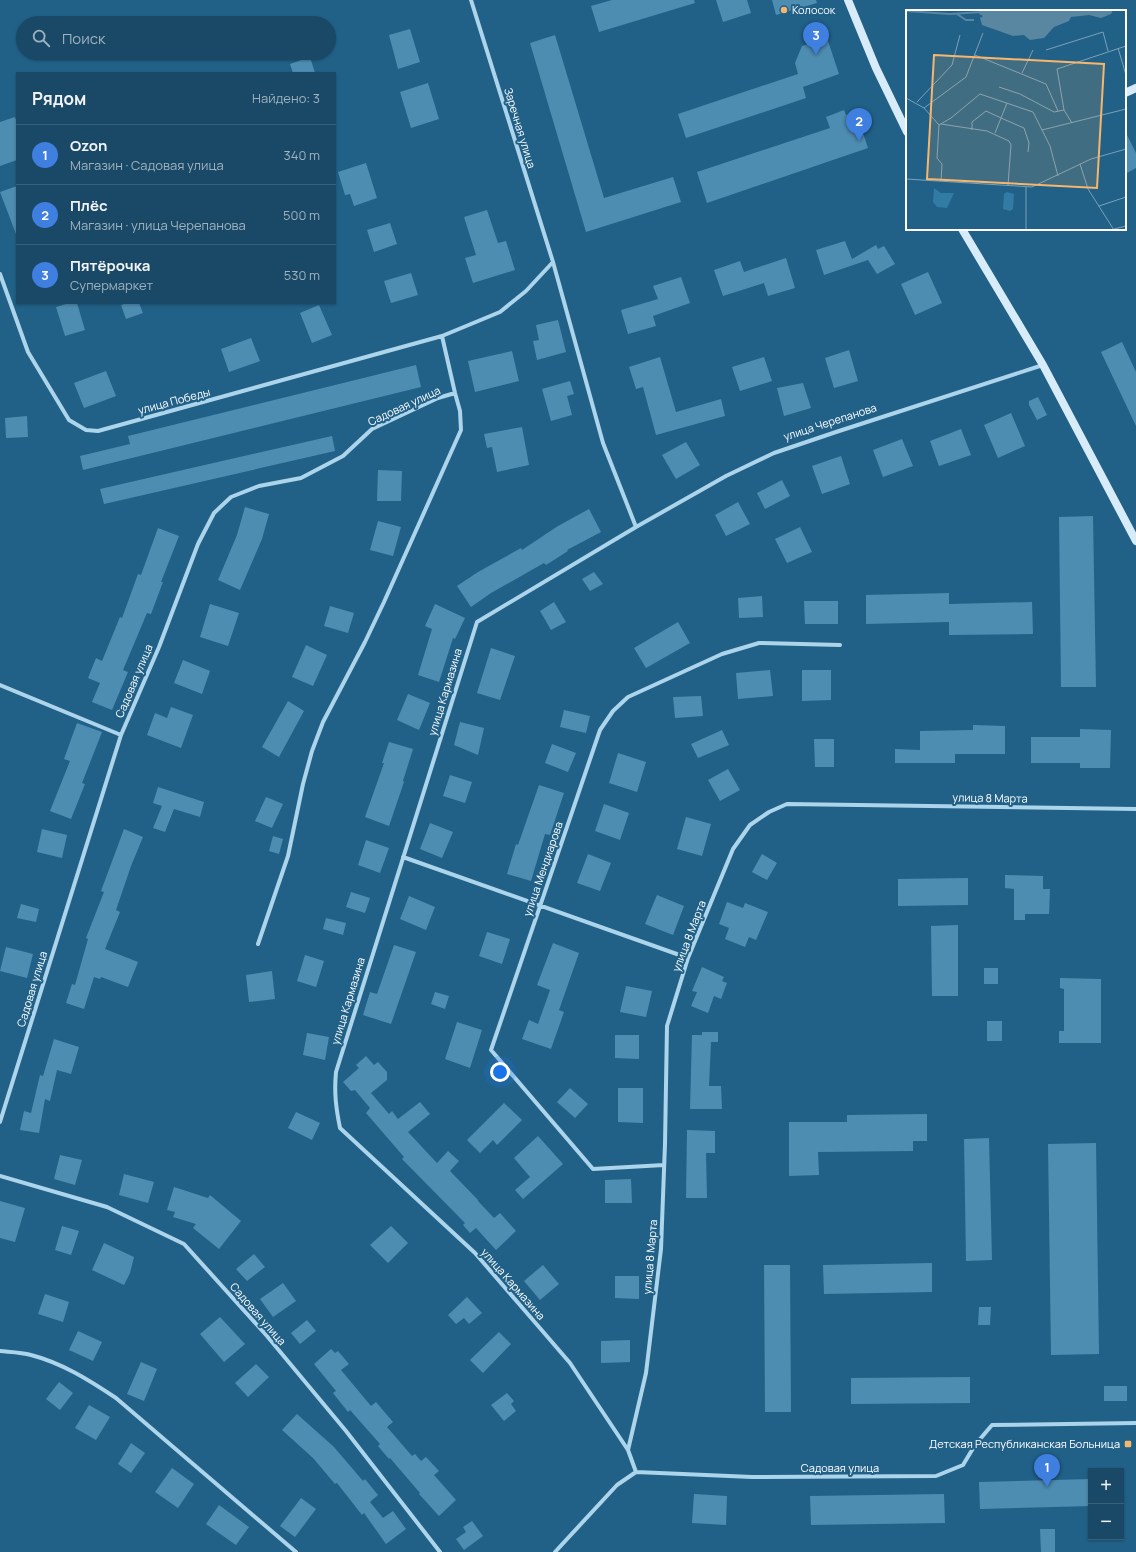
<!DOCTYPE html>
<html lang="ru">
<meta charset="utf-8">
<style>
body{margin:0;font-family:Manrope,sans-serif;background:#22506c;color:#f1f3f6}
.controls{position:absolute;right:12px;bottom:12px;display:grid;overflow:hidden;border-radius:0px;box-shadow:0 1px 3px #0004}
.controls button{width:36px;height:36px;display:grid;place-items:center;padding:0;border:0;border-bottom:1px solid #37617a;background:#194966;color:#f1f3f6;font:20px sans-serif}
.you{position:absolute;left:500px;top:1072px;width:14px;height:14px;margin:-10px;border:3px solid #fff;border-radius:50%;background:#1a73e8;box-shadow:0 0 0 6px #1a73e833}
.badge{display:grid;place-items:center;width:26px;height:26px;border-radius:50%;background:#8bbbb9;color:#fff;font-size:13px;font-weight:700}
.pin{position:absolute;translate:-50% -33px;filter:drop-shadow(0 1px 2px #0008)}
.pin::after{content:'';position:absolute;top:21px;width:14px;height:12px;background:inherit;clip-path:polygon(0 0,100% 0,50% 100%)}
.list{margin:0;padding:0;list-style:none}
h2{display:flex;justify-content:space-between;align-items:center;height:52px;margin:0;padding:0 16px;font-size:17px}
h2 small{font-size:13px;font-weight:400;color:#9fb2bf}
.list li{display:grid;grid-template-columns:26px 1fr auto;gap:12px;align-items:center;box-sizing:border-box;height:60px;padding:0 16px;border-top:1px solid #37617a}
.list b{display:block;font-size:15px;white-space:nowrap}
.list p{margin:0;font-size:13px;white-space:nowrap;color:#9fb2bf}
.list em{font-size:13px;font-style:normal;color:#9fb2bf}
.icon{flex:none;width:22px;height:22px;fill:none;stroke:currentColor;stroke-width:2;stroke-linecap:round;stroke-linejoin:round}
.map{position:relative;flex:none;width:1136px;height:1552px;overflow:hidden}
.search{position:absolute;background:#194966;box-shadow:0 1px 3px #0004;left:16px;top:16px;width:320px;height:44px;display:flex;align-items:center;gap:10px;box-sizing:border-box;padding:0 14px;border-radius:22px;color:#9fb2bf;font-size:15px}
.panel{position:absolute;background:#194966;box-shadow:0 1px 3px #0004;left:16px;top:72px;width:320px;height:232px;border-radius:0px}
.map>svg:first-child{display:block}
</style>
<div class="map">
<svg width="1136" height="1552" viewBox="0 0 1136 1552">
<rect width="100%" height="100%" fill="#216188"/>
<!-- building -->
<path fill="#4e8db2" d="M612,0H694L695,3L599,32L591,6Z
M716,0H747L751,13L723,22Z
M772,0H816L817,3L776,15Z
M410,29L420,62L398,69L389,35Z
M555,35L604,198L673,177L681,202L586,232L530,43Z
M827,38L839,74L803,87L806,98L686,138L678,114L798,74L795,63L802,46Z
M310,57L315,73H293L290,64Z
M428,83L439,119L411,128L400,92Z
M844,110L846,115L849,114L855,132L862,130L868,148L707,203L697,172L830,128L826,117Z
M15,117L17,123V160L0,166V122Z
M1125,131L1136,153V168L1125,174Z
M366,163L377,198L354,206L350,194L345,195L338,172Z
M17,186V234H16L0,192Z
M487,210L498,243L506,241L515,270L473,283L465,258L476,255L464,217Z
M390,223L397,244L374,252L367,230Z
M845,241L852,259L876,245L878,249L884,246L895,264L877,274L868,260L824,275L816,250Z
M786,258L795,288L768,296L764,283L723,296L714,270L740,261L744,272Z
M928,272L942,303L915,315L901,284Z
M411,273L418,295L391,303L384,281Z
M681,277L690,303L653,316L656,326L628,334L621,310L658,299L653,286Z
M69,303H77L85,330L65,336L56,307Z
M127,303H139L143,313L126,319L121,305Z
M319,305L332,335L312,343L300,313Z
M558,320L566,352L537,360L533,341L539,340L536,325Z
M251,338L260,361L229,372L221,349Z
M1122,342L1136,372V426L1101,352Z
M849,350L858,381L834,388L825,358Z
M512,351L519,381L475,392L468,361Z
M660,357L676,412L721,399L725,416L656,435L643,387L636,389L629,367Z
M764,357L772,381L740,391L732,367Z
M416,365L421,387L83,470L80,456L130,444L128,436Z
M106,371L116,396L84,408L74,383Z
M570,381L574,394L567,396L572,415L551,421L542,389Z
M803,383L811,408L784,416L777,388Z
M1038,397L1047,415L1037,420L1029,405V401Z
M1011,413L1025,446L998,458L984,425Z
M27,416L28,437L6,438L5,418Z
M522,427L529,465L497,472L492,447L487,448L484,434Z
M961,429L971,455L939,466L930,441Z
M332,436L335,451L104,504L100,489Z
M902,439L913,466L883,477L873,450Z
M686,442L700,465L676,479L662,455Z
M841,456L850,484L822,494L812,466Z
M378,470L402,471L401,501H377Z
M782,480L790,496L765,509L757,493Z
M738,502L750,524L726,536L715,515Z
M245,507L269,514L262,539L240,590L218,580L237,535Z
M589,509L601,532L567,550L568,551L546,565L544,563L491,593L471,607L457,586L478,572L521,548L522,550L558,526Z
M1093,516L1096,687H1061L1059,517Z
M378,521L401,527L393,556L370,550Z
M800,527L812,552L787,563L775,539Z
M158,528L179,536L161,582H163L151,614L147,613L123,670L128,672L112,710L92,702L100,683L88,678L96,658L102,661L120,617L122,618L138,574L141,575Z
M594,572L603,584L590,591L582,579Z
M949,593V604L1032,602L1033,634L949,635V622L866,624V595Z
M762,596L763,617L739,618L738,598Z
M804,601H838V624H805Z
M554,602L566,622L551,630L540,611Z
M210,604L239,613L228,646L200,637Z
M435,604L465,618L455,639L453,638L439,682L418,675L432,629L425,626Z
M330,606L354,613L348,633L324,626Z
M678,622L690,643L646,668L634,648Z
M306,645L327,655L313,686L292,677Z
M491,648L515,656L500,700L477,693Z
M183,660L210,671L202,694L174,683Z
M770,670L773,696L738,699L736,673Z
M802,670H831V700L802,701Z
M408,694L430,703L419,730L397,720Z
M701,696L703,716L675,718L673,697Z
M288,701L304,711L279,757L262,747Z
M171,707L193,715L181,748L147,735L155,713L167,718Z
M564,710L590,716L586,733L560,727Z
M460,722L484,728L478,755L454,745Z
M77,723L102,732L82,783L85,784L71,819L50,811L70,761L64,759Z
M973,725L1005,726V754H955V763H895V749L920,750V731L973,730Z
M1080,729L1111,730L1110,768H1080V763H1031V737H1080Z
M722,730L729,745L698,758L691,744Z
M814,739H834V767H815Z
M389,742L413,749L403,781L404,782L389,826L365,817L384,763H382Z
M552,744L576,753L568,772L545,763Z
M618,753L646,762L637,792L609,783Z
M728,769L740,790L720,801L708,780Z
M450,775L472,782L465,803L443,796Z
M539,785L564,793L550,835L545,834L531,881L507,874L516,844L518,845Z
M158,787L204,802L200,817L174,809L165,832L153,828L162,806L153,803Z
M266,797L283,804L272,828L255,821Z
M604,804L629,813L620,840L595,831Z
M686,817L711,824L702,856L677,849Z
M430,823L453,832L442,858L420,849Z
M42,829L67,835L62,858L37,852Z
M124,829L143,837L131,866L116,910L120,912L105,949L138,962L128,987L101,977L100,979L94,977L84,1009L66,1003L72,984L75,985L88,939L86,938L104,892L101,891Z
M273,836L283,839L279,854L269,851Z
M366,840L389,848L380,873L358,865Z
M588,854L611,863L600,891L577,883Z
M762,854L777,863L767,880L752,872Z
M1005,875L1043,876V889H1050L1049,914H1025V920H1014V889L1005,888Z
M968,878V905L898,906V879Z
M351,892L370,898L365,913L346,907Z
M657,895L684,906L673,935L645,924Z
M409,896L435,907L426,930L400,919Z
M727,902L743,908L745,903L768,912L756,940L749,937L745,947L725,939L729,928L719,924Z
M21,904L39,909L36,922L17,918Z
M326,918L346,923L343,935L323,929Z
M958,925V996H932L931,926Z
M487,932L510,939L502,964L479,956Z
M553,943L579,953L559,1010L564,1012L551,1049L522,1039L529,1020L538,1024L550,990L537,985Z
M394,945L416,952L391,1024L363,1015L370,992L377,994Z
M6,947L33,954L27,978L0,971Z
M305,955L324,961L316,987L297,981Z
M702,967L724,977L722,981L727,983L721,999L714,996L708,1013L691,1006L697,992L692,991Z
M984,968H998V984H984Z
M272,971L275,999L249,1002L246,975Z
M1060,978L1101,979V1043H1059V1031H1064V989L1060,988Z
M626,986L652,991L646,1017L620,1012Z
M435,992L449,996L445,1009L431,1004Z
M987,1021H1002V1041H987Z
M457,1022L482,1030L470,1068L445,1059Z
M702,1032H718V1042H711L709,1086H721L722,1109H690L692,1035H702Z
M307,1033L329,1037L325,1060L303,1055Z
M615,1035H639V1059L615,1058Z
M54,1039L79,1047L71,1074L57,1070L50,1101L45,1099L39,1133L20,1130L24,1111L31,1113L40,1075L43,1076Z
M366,1056L374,1065L378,1062L387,1072V1080L371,1093L389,1114L392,1111L398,1119L420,1102L430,1114L408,1132L437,1163L448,1151L459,1161L450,1171L478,1200V1201L494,1218L500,1213L516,1231L496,1250L476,1228L470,1233L463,1225L465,1223L402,1159L404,1157L366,1113L370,1108L355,1090L351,1091L343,1082L359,1068L356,1065Z
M570,1088L588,1104L575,1118L557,1102Z
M618,1088H643V1123L618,1122Z
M504,1103L522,1120L497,1145L493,1140L480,1153L467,1140Z
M296,1112L320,1123L312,1140L288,1128Z
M927,1114V1141H913V1151L818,1152L819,1175L789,1176V1122H847V1115Z
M687,1130L715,1131V1153H706L707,1198H686Z
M538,1136L563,1164L523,1199L515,1190L530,1177L514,1158Z
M989,1138L992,1260L966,1261L964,1139Z
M1096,1143L1099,1354L1051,1355L1048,1144Z
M60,1155L82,1160L75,1185L54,1179Z
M124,1174L154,1182L148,1203L119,1195Z
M631,1179L632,1203H605V1180Z
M174,1187L208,1198L210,1195L241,1221L219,1249L193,1228L196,1224L173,1217L175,1212L167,1210Z
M0,1201L25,1208L15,1242L0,1238Z
M62,1226L79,1231L71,1255L55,1250Z
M391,1226L408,1243L388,1263L370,1245Z
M104,1243L134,1257L130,1273L124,1285L92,1270Z
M254,1254L265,1267L247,1281L236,1269Z
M932,1263V1292L824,1294L823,1265Z
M543,1265L559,1284L540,1300L524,1281Z
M764,1265H790L791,1412H765Z
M615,1276H639V1299L615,1298Z
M283,1283L296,1301L273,1317L260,1299Z
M45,1294L69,1302L63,1322L38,1314Z
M467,1297L482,1313L469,1324L464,1318L456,1324L448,1315Z
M979,1307H991L990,1325H978Z
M220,1317L245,1344L224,1362L200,1334Z
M307,1320L316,1331L300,1344L291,1333Z
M78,1331L102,1342L93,1361L69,1350Z
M499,1332L511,1344L483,1373L470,1360Z
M630,1340V1362L601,1363V1341Z
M331,1349L335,1353L338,1351L349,1364L341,1370L371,1406L376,1402L393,1422L387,1427L412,1456L415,1454L421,1461L426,1457L439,1471L434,1475L456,1500L439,1516L419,1494L420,1493L390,1458L389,1459L378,1446L380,1444L350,1410L348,1412L333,1393L336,1391L314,1364Z
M141,1362L157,1369L144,1401L127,1394Z
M256,1364L269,1377L248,1397L235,1383Z
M970,1377V1403L851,1404V1378Z
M59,1382L73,1393L60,1410L46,1399Z
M1104,1386H1127V1401H1104Z
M507,1393L514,1401L511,1404L516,1411L504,1421L491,1405Z
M89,1405L110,1417L96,1440L75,1428Z
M297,1414L334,1447L363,1481L365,1479L378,1495L370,1502L383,1518L393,1511L406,1529L386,1544L364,1513L362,1515L337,1483L335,1484L313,1458L282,1430Z
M131,1443L145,1453L131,1473L118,1464Z
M172,1468L194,1484L178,1508L155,1492Z
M1091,1479V1506L980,1509L979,1482Z
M694,1494L727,1496L726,1525L692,1523Z
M944,1494L945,1523L811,1525L810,1496Z
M301,1498L316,1509L295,1537L280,1526Z
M219,1505L249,1527L236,1545L206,1524Z
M472,1521L483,1536L464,1550L456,1539L466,1532L463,1527Z
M1040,1529H1055V1552H1041Z"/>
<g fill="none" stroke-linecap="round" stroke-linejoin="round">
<!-- street -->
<path stroke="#acd4ea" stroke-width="4" d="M471,0L553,262L603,443L636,527
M0,274L28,352L69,420L86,430L98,431L442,336L500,312L526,291L553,262
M0,685L121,735
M403,857L688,958
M258,944L288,856L303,784L312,751L323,722L365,642L384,602L461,430L460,411L455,393L442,336
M0,1122L121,735L159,647L198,544L214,513L231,497L259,486L301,478L343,456L372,429L438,398L455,393
M664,1165L593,1169L491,1050L600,730L613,711L628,697L722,654L759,643L840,645
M0,1176L107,1207L184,1244L267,1336L346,1431L440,1552
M0,1351C10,1352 21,1352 31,1355C62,1363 89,1380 116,1398L296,1552
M628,1450L646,1373L661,1249L665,1144L667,1026L688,958L733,849L750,825L769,812L787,804L1136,809
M636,1472L628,1450L570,1363L539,1327L475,1253L340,1128C336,1108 334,1093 336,1072L477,622L636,527L726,476L774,453L836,432L1043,365
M555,1552L617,1485L636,1472L752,1477L936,1476L963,1465L975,1445L992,1425L1136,1423"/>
<!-- secondary -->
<path stroke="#d7ecf8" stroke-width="8" d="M848,0L876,68L907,132
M1125,93L1136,88
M962,229L1043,365L1136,541"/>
</g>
<!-- markers -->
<g fill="#f7b66e" stroke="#216188" stroke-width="1.5">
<circle cx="784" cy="10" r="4"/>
<rect x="1124" y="1440" width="8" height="8" rx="2"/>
</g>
<g text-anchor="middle" stroke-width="4" stroke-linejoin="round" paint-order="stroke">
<!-- poi labels -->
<g font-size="11" fill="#fff" stroke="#216188" text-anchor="start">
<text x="792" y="14">Колосок</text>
<text x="1120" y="1448" text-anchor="end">Детская Республиканская Больница</text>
</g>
<!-- street labels -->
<g font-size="11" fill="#fff" stroke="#216188">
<text transform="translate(520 128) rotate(73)" y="4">Заречная улица</text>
<text transform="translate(174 401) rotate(-15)" y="4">улица Победы</text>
<text transform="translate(404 406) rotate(-25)" y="4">Садовая улица</text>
<text transform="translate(830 422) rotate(-18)" y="4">улица Черепанова</text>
<text transform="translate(134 681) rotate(-67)" y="4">Садовая улица</text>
<text transform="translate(445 692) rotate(-73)" y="4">улица Кармазина</text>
<text transform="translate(990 798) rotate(1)" y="4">улица 8 Марта</text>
<text transform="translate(543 869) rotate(-71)" y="4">улица Мендиарова</text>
<text transform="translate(689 936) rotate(-69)" y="4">улица 8 Марта</text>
<text transform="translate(32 989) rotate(-73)" y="4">Садовая улица</text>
<text transform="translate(348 1001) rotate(-73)" y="4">улица Кармазина</text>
<text transform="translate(650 1257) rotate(-85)" y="4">улица 8 Марта</text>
<text transform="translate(513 1284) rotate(49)" y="4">улица Кармазина</text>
<text transform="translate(258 1314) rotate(49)" y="4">Садовая улица</text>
<text x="840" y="1472">Садовая улица</text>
</g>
</g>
<!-- overview -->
<g transform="translate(906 10)">
<rect width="220" height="220" fill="#216188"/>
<path d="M28,178L35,183H48L41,198L31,197L27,192ZM101,182L108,184L107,199L104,201L97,199L98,184Z" fill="#327ba4"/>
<path d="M73,0L128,1L207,0L205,4L195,8L183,5L165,7L163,11L148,17L138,28L124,30L118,25L107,26L76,15L74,8L77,6L73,4Z" fill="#5986a0"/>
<path fill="none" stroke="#5986a0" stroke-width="2" d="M0,1L44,4L76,2M51,4L60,10H68"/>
<path fill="none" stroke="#7aa0b8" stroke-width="1" d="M212,38L220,65M140,40L197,22L202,41M69,45L140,74L152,101M116,63L127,40M93,77L114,84L148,102L158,100M0,88L18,98L33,115L31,148L36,154L35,171M11,92L46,55L54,25M18,98L60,67L77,23M166,113L158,100L151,59L220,36M35,114L81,121L103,131L105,135L102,175M33,115L45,108L74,84L127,102L144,136L152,166M66,120V112L80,101L95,108L118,118L123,133L122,142M136,120L220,99M89,123L101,93M174,154L182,179L208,220M0,169L126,177L185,149L220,139M193,196L220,187M208,219L220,216M120,220V177"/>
<path fill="#f7b66e" fill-opacity="0.15" stroke="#f7b66e" stroke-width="2" d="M28,45L198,54L191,178L21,169Z"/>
<rect width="220" height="220" fill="none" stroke="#fff" stroke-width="2"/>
</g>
</svg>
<div class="controls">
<button>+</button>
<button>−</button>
</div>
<div class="you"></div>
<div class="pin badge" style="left:1047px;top:1487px;background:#3f7fe0">1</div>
<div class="pin badge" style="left:859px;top:141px;background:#3f7fe0">2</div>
<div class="pin badge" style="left:816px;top:55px;background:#3f7fe0">3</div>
<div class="search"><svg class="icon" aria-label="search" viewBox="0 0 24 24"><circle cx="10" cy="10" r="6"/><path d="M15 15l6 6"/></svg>Поиск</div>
<section class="panel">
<h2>Рядом<small>Найдено: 3</small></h2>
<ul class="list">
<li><span class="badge" style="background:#3f7fe0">1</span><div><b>Ozon</b><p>Магазин · Садовая улица</p></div><em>340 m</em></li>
<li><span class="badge" style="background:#3f7fe0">2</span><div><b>Плёс</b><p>Магазин · улица Черепанова</p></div><em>500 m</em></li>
<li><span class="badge" style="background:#3f7fe0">3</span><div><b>Пятёрочка</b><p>Супермаркет</p></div><em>530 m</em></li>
</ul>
</section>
</div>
